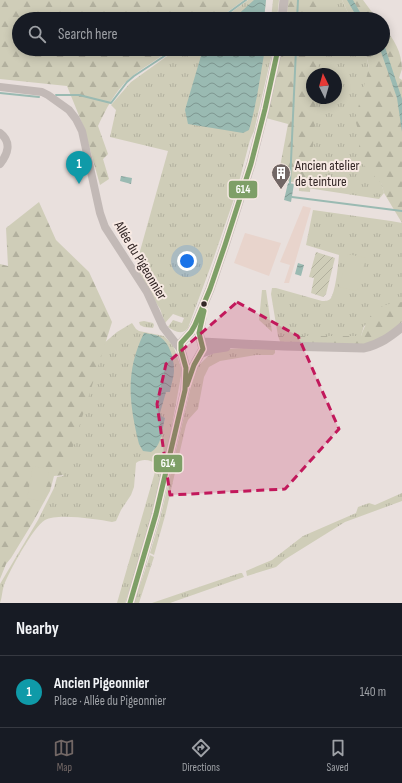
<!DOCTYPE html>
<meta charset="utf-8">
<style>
body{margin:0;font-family:"Sofia Sans Condensed",sans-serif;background:#242831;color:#f1f3f6}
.compass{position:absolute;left:306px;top:68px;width:36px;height:36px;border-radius:50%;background:#171b24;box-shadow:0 2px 10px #0003;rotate:355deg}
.you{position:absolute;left:187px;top:261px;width:14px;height:14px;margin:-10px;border:3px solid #fff;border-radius:50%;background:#1a73e8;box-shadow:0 0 0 6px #1a73e833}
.badge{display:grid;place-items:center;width:26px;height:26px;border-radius:50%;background:#726765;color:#fff;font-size:13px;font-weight:700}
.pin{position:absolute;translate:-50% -33px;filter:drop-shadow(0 1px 2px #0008)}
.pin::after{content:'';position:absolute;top:21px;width:14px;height:12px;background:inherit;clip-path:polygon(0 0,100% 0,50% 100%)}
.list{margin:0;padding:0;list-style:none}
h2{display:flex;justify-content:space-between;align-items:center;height:52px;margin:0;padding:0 16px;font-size:17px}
h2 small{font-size:13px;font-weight:400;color:#9ea1a6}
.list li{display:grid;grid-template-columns:26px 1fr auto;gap:12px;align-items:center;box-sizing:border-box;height:72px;padding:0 16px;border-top:1px solid #363941}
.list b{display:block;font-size:15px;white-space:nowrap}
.list p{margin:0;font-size:13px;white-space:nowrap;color:#9ea1a6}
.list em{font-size:13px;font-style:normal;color:#9ea1a6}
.icon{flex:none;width:22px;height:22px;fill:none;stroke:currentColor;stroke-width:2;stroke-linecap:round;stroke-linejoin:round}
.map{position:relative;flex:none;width:402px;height:603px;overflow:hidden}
.search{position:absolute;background:#171b24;box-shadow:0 2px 10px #0003;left:12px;right:12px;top:12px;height:44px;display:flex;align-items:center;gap:10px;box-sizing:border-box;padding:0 14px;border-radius:22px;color:#9ea1a6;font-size:15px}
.sheet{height:124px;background:#171b24}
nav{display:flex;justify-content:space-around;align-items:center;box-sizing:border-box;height:56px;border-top:1px solid #363941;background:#171b24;font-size:11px;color:#9ea1a6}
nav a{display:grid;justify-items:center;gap:2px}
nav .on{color:#726765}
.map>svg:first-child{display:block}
</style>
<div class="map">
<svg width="402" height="603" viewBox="0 0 402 603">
<defs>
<pattern id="grass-tufts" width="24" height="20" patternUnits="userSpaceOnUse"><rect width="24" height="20" fill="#cfcdb8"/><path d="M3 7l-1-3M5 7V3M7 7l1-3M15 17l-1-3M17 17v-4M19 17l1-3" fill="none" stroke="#b2b09e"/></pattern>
<pattern id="forest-firs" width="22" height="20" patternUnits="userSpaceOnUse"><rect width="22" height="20" fill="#cfcdb8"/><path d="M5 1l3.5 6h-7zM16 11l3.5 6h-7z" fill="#b2b09e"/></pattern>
<pattern id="garden-furrows" width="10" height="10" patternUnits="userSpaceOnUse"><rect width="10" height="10" fill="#cfcdb8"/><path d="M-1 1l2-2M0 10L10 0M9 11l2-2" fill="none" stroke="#b2b09e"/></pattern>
<pattern id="water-waves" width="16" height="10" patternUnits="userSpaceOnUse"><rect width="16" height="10" fill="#9abab2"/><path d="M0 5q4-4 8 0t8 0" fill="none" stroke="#7e9791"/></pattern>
</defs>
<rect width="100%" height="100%" fill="#e9e0dd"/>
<!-- grass -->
<path fill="url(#grass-tufts)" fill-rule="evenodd" d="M248,0H266L264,19H222Z
M273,0H279L277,19H271Z
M315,0H342L351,19H313Z
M177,49H273L254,131L250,140L236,193L213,260L188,328C182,336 174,331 168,327L173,320L182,323L184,318L173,314L165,323L160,309L135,269L168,151L110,137L116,110L111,105L131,82Z
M311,49H365L369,68L366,124L384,193L379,199L301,187ZM312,74H336V98H312Z
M313,210L391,221L402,223V302L364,326L361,336H278L271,294L272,288H276L322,301C325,301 329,301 331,298C336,289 338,266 339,255L306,245Z
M262,290H266L272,332L259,320Z
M144,321L153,323L154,325L153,328L144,327L140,325L139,322Z
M132,323L136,329L139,331L164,336L173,345L182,370L167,453L144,546L125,603H117L157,465C151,460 143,458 136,463L134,487L131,495L121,510L116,521L112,522C97,519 57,513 45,520C33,527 9,572 4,585C2,591 2,598 0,603V584L38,520L54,488L57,477L63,476L103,344L117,332Z
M244,348L275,349V353L273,355H256L220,361L209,367L204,377L198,409L188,420L186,425L165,516L154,555L150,553L160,519L191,386L197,367L208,356L222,349Z
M402,493V501L345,522L284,560L276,567L247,576L246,571L272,560L303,536L356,513L358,507L369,503L375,505Z
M150,555L154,557L139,603H134Z
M240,573H242L244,577L170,603H152Z"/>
<!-- forest -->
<path fill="url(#forest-firs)" d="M0,0H244L218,19H19V49H172C158,59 142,68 129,79C115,91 106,109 98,126L108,154L103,159L109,179L100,185L84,128L67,86L0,79Z
M288,0H322L321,19H287Z
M342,0H363L377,19H351Z
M383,27C394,38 402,53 402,69C401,72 400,75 399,78L402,80V223L384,193L381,183L358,159L360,137L355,119L369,68L365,49H383Z
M281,49H319L318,74H312V98H316L310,192L299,191V183L287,181L289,170L280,167L288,124L266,118Z
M39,202L56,240L89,272L112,322L64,475L54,476L50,491L33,522L11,558L6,564L0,579V264L8,266L6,228Z
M402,302V322L374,344H281L278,336H361C366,323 371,309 386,305C391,303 397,303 402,302Z"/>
<!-- garden -->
<path fill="url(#garden-furrows)" d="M316,252L335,258L326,294L323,297L311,293L314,278L309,277Z"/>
<!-- pitch -->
<path fill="#cfcdb8" d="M348,254L366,258L357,291L339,287Z
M33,466L49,469L44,502L27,498Z"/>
<!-- plaza -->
<path fill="#e8d4cc" d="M303,206L311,208L289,283H284L290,265L280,262Z
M245,233L281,243L269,276L234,263Z"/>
<!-- water -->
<path fill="url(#water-waves)" d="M254,0H266L264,19H233Z
M347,0H353L364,19H358Z
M383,41L402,99V132L397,98L380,49H383Z
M203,49H265C260,76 257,103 249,130L243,133L188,124L185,110Z
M121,176L132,178L131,184L120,181Z
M288,183L294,184L291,202L284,200Z
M298,263L304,265L301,276L295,274Z
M144,333C149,334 155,334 160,337C170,343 174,359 174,370C174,377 171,385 170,392H166L160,413L161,416L165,418C162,429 162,446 151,452L143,451L139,444C129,403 125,372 144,333Z"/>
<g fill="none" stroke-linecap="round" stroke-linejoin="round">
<!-- stream -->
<path stroke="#9abab2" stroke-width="2" d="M220,19L246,0
M297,19L298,0
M0,93L39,97
M56,95H79L111,103L127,82L134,76L175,49
M290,183L296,49
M292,197L402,211"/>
<!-- minor -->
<path stroke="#c2b9b6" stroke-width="8" d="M0,87L42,92L48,95L69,110L76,119L82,131L100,213L105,227L147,292L163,327L181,350
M0,133C12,142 8,154 0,164"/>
<!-- tertiary -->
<path stroke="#c2b9b6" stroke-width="9" d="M282,19L284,0
M202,342L284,346L364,348C380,344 390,337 402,327
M202,353L213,349L226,347
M188,380L194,365L203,349L199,333L202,318
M130,603L156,514L185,390L186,368L181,350V343L191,332L195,325L210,289L225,245L251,164L265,109L278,49"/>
<defs>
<path id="bus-1" d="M187,385L194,365L203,349L199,333L204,311
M130,603L156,514L185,390L186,368L181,350V343L191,332L195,325L210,289L225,245L251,164L265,109L278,49"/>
</defs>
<!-- bus-1 casing -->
<use href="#bus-1" stroke="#f7e9e3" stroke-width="8"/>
<!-- bus-1 -->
<use href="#bus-1" stroke="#7e9f67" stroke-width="5"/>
</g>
<!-- marked area -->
<path fill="#c2185b" fill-opacity="0.2" stroke="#c2185b" stroke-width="3" stroke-dasharray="8 5" stroke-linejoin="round" d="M237,302L298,336L339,429L285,489L170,495L157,404L166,364Z"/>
<!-- icons -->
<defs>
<symbol id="building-pin" viewBox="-11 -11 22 30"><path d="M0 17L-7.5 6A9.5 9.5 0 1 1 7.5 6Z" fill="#726765" stroke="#f7e9e3"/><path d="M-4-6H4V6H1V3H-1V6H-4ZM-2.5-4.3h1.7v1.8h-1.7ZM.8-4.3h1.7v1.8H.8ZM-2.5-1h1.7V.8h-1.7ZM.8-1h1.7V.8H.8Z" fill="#fff"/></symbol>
</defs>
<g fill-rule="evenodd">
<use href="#building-pin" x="270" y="162" width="22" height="30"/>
</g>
<!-- markers -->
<circle fill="#322625" stroke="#f7e9e3" stroke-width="1.5" cx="204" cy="304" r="3.5"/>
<g text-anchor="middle" stroke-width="4" stroke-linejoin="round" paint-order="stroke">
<!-- poi labels -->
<g font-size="14" fill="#322625" stroke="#f7e9e3" text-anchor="start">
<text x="295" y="170">Ancien atelier<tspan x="295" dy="16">de teinture</tspan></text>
</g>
<!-- street labels -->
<g font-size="14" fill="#322625" stroke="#f7e9e3">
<text transform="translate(141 260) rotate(59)" y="5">Allée du Pigeonnier</text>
</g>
</g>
<g stroke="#f7e9e3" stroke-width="1.5">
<rect x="228" y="180" width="30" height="19" rx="4" fill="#7e9f67"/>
<rect x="153" y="454" width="30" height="19" rx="4" fill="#7e9f67"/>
</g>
<g font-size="11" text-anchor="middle" font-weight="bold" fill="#fff">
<text x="243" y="193">614</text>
<text x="168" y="467">614</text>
</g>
</svg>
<svg class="compass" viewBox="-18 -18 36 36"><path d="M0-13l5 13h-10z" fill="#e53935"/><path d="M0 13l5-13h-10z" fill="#9ea1a6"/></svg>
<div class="you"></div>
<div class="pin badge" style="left:79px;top:184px;background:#0f9aa8">1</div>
<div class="search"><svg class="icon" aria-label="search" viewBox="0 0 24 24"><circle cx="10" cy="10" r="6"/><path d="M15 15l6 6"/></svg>Search here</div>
</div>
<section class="sheet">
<h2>Nearby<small></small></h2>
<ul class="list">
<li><span class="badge" style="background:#0f9aa8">1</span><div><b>Ancien Pigeonnier</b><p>Place · Allée du Pigeonnier</p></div><em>140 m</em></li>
</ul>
</section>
<nav>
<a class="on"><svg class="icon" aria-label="map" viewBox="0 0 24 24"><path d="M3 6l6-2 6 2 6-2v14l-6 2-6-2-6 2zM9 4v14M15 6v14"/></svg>Map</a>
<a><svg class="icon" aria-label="directions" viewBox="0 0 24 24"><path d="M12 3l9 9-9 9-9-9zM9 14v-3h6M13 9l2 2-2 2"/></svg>Directions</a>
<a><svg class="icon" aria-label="saved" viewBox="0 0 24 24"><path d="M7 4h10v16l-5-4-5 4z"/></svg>Saved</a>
</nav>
